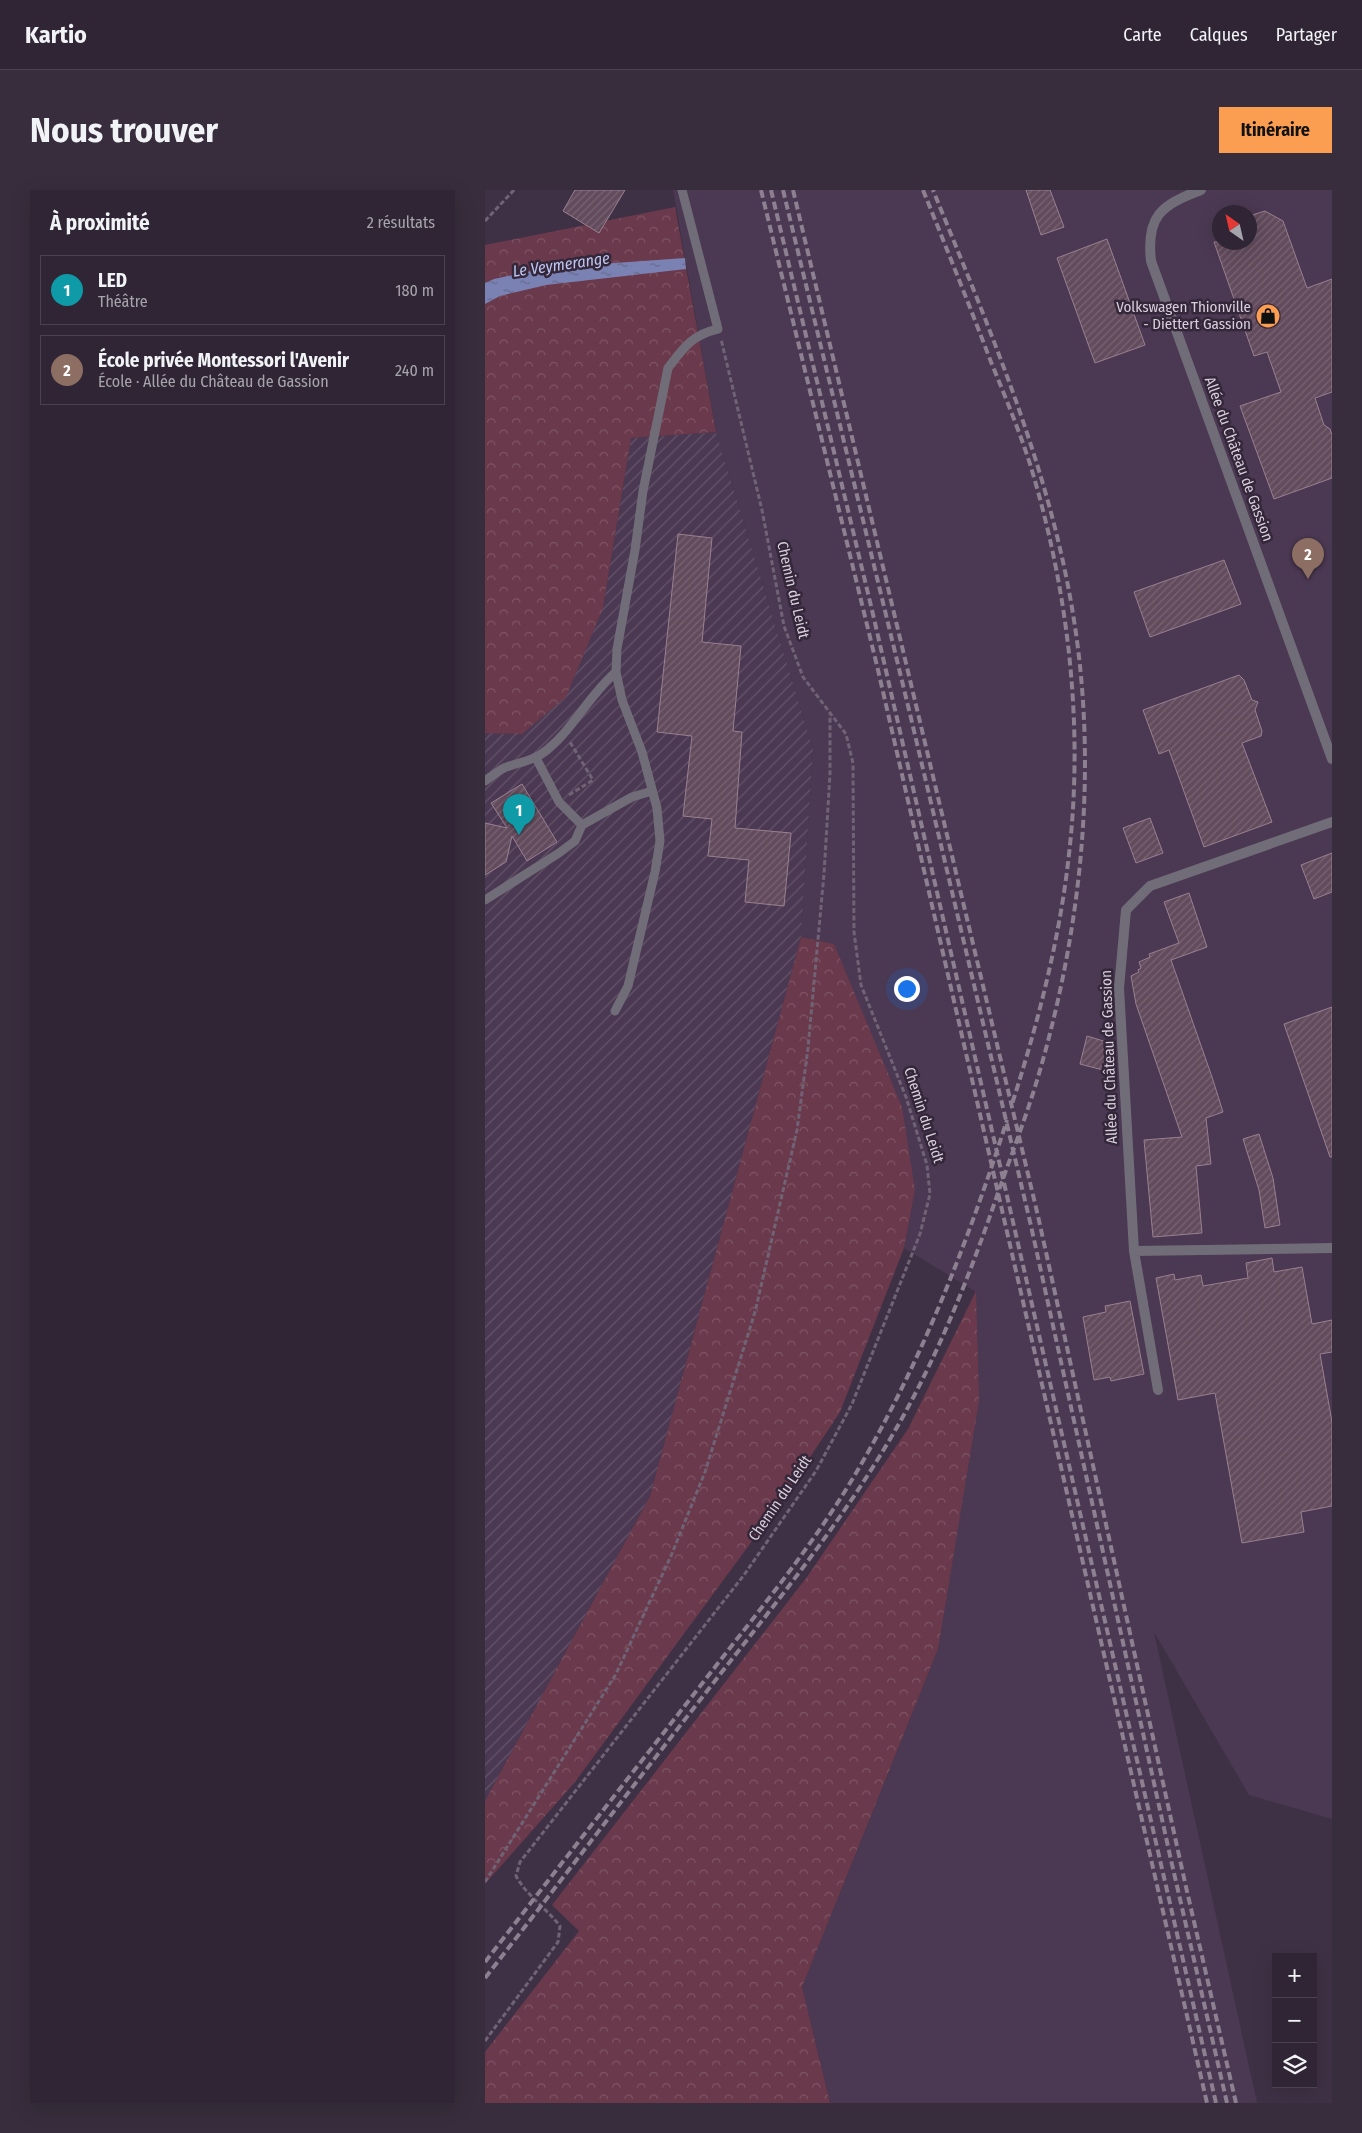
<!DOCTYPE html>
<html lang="fr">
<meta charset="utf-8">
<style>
body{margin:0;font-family:"Fira Sans Condensed",sans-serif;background:#372d3c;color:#f1f3f6}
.controls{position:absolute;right:15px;bottom:15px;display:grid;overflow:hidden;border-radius:0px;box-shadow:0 5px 20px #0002}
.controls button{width:45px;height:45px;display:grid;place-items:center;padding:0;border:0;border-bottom:1px solid #4a424f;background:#2f2534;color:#f1f3f6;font:25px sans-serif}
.compass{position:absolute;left:727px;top:15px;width:45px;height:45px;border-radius:50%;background:#2f2534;box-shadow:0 5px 20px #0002;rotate:326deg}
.you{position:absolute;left:421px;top:798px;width:18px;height:18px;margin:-12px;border:4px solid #fff;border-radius:50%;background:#1a73e8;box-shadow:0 0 0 8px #1a73e833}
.badge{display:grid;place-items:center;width:32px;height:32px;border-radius:50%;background:#fc9e52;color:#fff;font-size:16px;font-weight:700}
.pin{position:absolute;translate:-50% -41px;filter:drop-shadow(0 1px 2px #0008)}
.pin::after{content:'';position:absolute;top:26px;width:18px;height:15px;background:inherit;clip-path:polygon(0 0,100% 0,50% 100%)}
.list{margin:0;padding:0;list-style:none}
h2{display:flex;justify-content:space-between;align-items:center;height:65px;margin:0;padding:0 20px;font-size:21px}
h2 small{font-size:16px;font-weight:400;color:#a7a5ac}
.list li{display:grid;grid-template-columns:32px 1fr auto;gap:15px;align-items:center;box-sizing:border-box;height:70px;margin:0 10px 10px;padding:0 10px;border:1px solid #4a424f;border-radius:0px}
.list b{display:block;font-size:19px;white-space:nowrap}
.list p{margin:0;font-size:16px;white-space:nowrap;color:#a7a5ac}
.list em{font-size:16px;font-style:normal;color:#a7a5ac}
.icon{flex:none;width:28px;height:28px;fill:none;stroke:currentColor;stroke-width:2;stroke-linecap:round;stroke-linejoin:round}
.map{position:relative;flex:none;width:847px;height:1913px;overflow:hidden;border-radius:0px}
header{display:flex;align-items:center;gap:30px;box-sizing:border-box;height:70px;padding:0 25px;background:#2f2534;border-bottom:1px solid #4a424f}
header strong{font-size:24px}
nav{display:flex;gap:28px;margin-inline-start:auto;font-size:18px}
.intro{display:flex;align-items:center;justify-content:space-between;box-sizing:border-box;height:120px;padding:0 30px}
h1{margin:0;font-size:35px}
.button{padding:12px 22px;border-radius:0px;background:#fc9e52;color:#111;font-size:18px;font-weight:700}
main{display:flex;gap:30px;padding:0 30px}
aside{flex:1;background:#2f2534;border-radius:0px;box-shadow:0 5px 20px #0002}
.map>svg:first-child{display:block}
</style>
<header>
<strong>Kartio</strong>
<nav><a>Carte</a><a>Calques</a><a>Partager</a></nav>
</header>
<div class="intro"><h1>Nous trouver</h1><a class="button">Itinéraire</a></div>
<main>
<aside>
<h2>À proximité<small>2 résultats</small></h2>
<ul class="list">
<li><span class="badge" style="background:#0f9aa8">1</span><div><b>LED</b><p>Théâtre</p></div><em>180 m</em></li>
<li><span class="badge" style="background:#8d6e63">2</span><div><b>École privée Montessori l'Avenir</b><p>École · Allée du Château de Gassion</p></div><em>240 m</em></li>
</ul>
</aside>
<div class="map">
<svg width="847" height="1913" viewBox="0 0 847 1913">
<defs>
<pattern id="industrial-furrows" width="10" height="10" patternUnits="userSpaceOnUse" patternTransform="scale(1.25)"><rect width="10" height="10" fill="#4b3852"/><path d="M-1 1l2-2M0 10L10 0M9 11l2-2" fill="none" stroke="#64546a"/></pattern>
<pattern id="forest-crowns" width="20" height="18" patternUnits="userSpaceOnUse" patternTransform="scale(1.25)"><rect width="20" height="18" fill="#6a394b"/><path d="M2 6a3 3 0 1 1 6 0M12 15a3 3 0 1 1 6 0" fill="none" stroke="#7f5564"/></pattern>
<pattern id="water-ripples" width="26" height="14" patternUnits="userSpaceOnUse" patternTransform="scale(1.25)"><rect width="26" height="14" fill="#7a82b4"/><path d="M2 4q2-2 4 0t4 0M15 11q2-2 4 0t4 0" fill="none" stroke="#666a8c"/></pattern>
<pattern id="building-hatch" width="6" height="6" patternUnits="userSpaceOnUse" patternTransform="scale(1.25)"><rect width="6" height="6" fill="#624b5c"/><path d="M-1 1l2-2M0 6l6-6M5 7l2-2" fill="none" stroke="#786473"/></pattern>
</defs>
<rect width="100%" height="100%" fill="#3f3145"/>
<!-- built -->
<path fill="#4b3852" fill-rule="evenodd" d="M188,0H847V1629L764,1605L669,1442L772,1913H345L317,1797L453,1459L491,1102L419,1058L430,1000L349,754L316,747L328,559L231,242ZM734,22H764V52H734Z"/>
<!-- industrial -->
<path fill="url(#industrial-furrows)" d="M231,242L328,559L316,747L165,1306L0,1611V543L37,544L118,418L146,248Z"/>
<!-- forest -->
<path fill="url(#forest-crowns)" d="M190,17L231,242L146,248L118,418L81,507L37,544L0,543V55Z
M316,747L349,754L417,917L430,1000L419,1058L355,1222L292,1317L90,1592L0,1694V1611L165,1306Z
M491,1101L494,1211L453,1459L317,1797L345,1913H0V1862L94,1741L67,1715L322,1387L423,1239Z"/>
<!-- water -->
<path fill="url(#water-ripples)" d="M200,68L201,79L61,95L15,106L0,114V93L9,89L60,78Z"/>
<!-- building -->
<path fill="url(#building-hatch)" stroke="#998091" d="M90,0H140L114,43L78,21Z
M541,0H565L579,37L556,45Z
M780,21L798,31L822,98L847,89V202L830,208L839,235L845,239L847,245V288L789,309L755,216L796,202L782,162L769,166L729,52H764V26Z
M622,49L660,155L610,173L572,68Z
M193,344L227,348L217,452L256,456L248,541L257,542L250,638L306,643L299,716L260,712L264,670L223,666L227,629L198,626L207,546L172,542Z
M739,370L756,414L665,447L649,402Z
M754,485L759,490L767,510L773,512L770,520L777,541L776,546L757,553L787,632L719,657L684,560L674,564L658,520Z
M37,594L72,652L42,671L27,646L21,672L0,685V633L22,638L6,613Z
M665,628L678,663L651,673L638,638Z
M847,663V702L829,709L816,675Z
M704,703L722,757L686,770L727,887L738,922L721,928L726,974L711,976L717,1043L668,1047L659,950L697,947L651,814L646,786L654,782L653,780L656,778L654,772L665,767L664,764L694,753L679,712Z
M847,817V967H845L799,834Z
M602,846L625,853L618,880L595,874Z
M774,944L788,988L795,1035L780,1038L774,1000L758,949Z
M787,1068L789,1082L817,1077L827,1134L847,1130V1162L835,1164L847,1232V1316L816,1322L819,1342L757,1353L730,1203L693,1210L671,1088L689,1084L690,1090L716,1085L718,1096L763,1088L761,1073Z
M645,1111L659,1184L626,1191L625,1187L609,1190L598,1127L621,1122L620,1116Z"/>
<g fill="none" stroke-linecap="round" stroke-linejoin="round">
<!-- path -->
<path stroke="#6f6375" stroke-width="3" stroke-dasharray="5 2.5" stroke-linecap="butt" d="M0,31L29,0
M84,605L108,590L85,552
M0,1692L131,1484L186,1366L220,1282L270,1122L312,940L323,858L339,684L345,584V523
M0,1851L73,1752L75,1736C61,1718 42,1706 31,1686L35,1672L259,1385L331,1281L367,1214L435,1044L445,1004L442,975L421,907L376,795L369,742L368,573L361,544L318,487L299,436L277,320L236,149"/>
<!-- service -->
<path stroke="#706d78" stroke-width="9" d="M51,568L74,612L97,635
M0,591C6,587 13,581 19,578C34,572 49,571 62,560C89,538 104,505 131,482
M0,710L74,663L90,651L97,635L147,607L167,601
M130,821L143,796L170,682L175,651L172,618L157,562L137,510L131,482L132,459L150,360L158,301L183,178C199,157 207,145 233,139L197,0"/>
<!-- minor -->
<path stroke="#706d78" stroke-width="10" d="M716,0C676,15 661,26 666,71L847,569
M649,1061L634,798L641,720L665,696L847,632
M673,1200L649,1061L847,1058"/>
<!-- rail -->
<path stroke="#8c8091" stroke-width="4" stroke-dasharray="8 4" stroke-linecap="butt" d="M276,0L393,480L722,1913
M286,0L387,420L731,1913
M298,0L425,524L546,1036L686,1670L742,1913
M308,0L553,1026L701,1697L751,1913
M438,0C461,57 484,114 506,172C520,206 534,240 545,274C583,399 599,534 584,664C575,748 553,833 527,914
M0,1772C72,1679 144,1587 216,1495C267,1429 321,1365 365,1293C433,1181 482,1055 522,930
M0,1788C76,1691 150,1593 226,1496C285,1420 346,1346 396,1264C447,1182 483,1091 514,1000C526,966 539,932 550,897C596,746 614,581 588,424C564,276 504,138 448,0"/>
</g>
<!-- icons -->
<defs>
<symbol id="shop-disc" viewBox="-11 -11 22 22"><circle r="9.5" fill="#fc9e52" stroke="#35273a"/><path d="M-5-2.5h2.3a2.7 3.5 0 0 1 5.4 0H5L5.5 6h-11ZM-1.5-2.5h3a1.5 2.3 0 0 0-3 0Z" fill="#111"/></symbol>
</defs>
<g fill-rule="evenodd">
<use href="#shop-disc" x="769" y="112" width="28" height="28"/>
</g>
<g text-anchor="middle" stroke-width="5" stroke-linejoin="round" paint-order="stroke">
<!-- poi labels -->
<g font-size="15" fill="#d8cfdc" stroke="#35273a" text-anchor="end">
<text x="766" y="122">Volkswagen Thionville<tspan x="766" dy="17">- Diettert Gassion</tspan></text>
</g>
<!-- street labels -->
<g font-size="15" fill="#d8cfdc" stroke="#35273a">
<text transform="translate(754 269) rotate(70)" y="5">Allée du Château de Gassion</text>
<text transform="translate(308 400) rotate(77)" y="5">Chemin du Leidt</text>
<text transform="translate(624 867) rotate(-92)" y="5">Allée du Château de Gassion</text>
<text transform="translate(439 925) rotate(72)" y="5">Chemin du Leidt</text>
<text transform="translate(295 1308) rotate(-56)" y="5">Chemin du Leidt</text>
</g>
<!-- water labels -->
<g font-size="16" font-style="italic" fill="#bec6f2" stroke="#35273a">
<text transform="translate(76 74) rotate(-8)" y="6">Le Veymerange</text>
</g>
</g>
</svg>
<div class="controls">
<button>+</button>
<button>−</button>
<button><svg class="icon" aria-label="layers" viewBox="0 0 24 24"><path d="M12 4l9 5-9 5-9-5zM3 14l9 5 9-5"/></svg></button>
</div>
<svg class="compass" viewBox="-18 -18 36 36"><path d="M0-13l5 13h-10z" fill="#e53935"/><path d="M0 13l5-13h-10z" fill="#a7a5ac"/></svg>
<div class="you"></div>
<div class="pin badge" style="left:34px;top:645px;background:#0f9aa8">1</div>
<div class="pin badge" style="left:823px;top:389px;background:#8d6e63">2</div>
</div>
</main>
